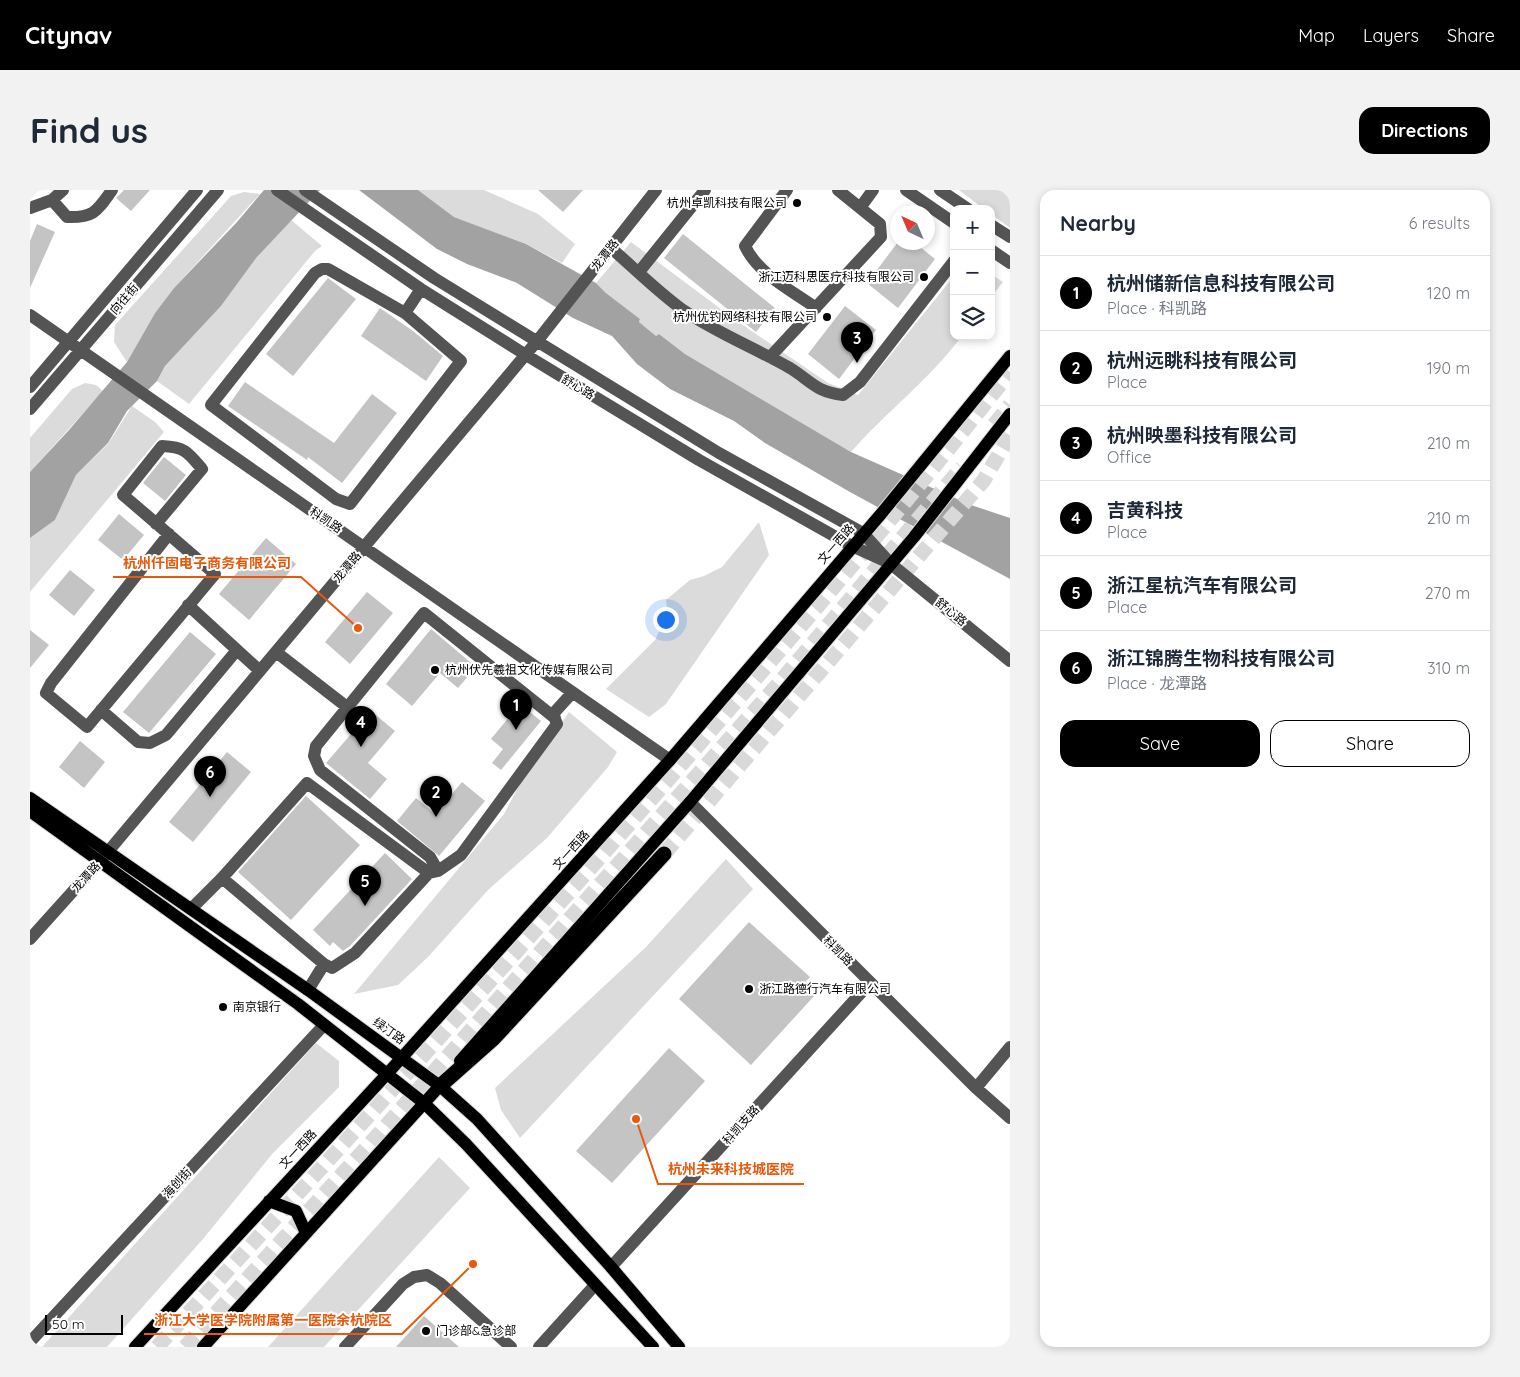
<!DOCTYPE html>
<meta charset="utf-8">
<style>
body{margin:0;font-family:Quicksand,"Noto Sans SC",sans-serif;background:#f2f2f3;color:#1f2937}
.controls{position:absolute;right:15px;top:15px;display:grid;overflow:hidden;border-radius:10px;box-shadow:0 2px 8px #0003}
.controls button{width:45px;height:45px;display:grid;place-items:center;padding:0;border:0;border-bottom:1px solid #e0e1e3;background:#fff;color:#1f2937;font:25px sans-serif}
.compass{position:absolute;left:860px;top:15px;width:45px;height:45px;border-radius:50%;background:#fff;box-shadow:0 2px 8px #0003;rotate:316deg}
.scale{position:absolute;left:15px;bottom:12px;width:78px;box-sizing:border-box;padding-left:5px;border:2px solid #000;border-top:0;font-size:14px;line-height:18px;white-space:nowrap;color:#000;-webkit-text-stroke:4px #fff;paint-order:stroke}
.you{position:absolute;left:635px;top:429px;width:18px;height:18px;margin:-12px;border:4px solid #fff;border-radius:50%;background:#1a73e8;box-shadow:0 0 0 8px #1a73e833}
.badge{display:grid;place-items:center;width:32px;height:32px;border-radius:50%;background:#000;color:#fff;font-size:16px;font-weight:700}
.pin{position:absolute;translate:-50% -41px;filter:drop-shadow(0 1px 2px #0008)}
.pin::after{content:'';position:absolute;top:26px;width:18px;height:15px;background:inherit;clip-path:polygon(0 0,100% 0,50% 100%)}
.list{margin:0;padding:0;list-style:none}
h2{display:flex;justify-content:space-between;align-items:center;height:65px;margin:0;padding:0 20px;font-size:21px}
h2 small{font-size:16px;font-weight:400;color:#747a83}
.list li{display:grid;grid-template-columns:32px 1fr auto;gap:15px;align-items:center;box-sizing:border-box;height:75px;padding:0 20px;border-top:1px solid #e0e1e3}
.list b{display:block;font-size:19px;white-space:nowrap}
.list p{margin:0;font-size:16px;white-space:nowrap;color:#747a83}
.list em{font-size:16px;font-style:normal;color:#747a83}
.actions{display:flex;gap:10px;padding:15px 20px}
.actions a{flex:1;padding:11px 0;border:1px solid #000;border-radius:15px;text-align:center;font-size:18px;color:#000}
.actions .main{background:#000;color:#fff}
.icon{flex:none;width:28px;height:28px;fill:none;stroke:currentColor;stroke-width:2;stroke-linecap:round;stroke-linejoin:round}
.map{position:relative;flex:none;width:980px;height:1157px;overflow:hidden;border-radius:15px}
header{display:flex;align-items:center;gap:30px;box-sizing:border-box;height:70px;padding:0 25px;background:#000;color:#fff}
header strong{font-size:24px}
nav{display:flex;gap:28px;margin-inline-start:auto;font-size:18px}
.intro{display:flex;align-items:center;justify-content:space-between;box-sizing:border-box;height:120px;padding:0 30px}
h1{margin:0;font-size:35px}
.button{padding:12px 22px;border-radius:15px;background:#000;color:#fff;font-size:18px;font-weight:700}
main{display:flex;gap:30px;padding:0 30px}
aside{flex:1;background:#fff;border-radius:15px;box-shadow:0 2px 8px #0003}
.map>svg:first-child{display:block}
</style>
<header>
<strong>Citynav</strong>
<nav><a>Map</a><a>Layers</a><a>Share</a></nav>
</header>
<div class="intro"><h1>Find us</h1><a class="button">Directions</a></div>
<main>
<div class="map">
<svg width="980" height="1157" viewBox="0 0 980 1157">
<rect width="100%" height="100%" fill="#fff"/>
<!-- green -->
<path fill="#dbdbdb" d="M388,0H454L508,24L545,54L532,73L496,54L424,27Z
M929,0H980V38L961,24V19H954Z
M214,2L230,4L144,98L125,123L97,172L84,152L85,135L201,6Z
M261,30L292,56L285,61L159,214L127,191L135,176L191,116L227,67Z
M601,52L707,131L798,193L828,205L924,86V146H932C899,190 857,221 821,262L655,164L629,144L626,146L609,132L610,129L576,103L566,93Z
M961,84L973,92L961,107Z
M55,193L66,195L73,201L0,282V248L42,199Z
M102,216L125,232L134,242L0,402V348L25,330L46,285L78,254Z
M729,332L739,365L636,514L619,527L576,499L625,450L638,423L636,410L660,390L674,386L692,377Z
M539,522L587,562L578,577L517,648L458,700L398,767L368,795L324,804L474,624L493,588Z
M696,669L723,699L490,948L471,920L465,898L616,757Z
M286,853L309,871V897L243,963L173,1049L77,1157H12Z
M409,967L440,998L294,1157H238Z"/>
<!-- water -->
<path fill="#a2a2a2" d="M234,0H290L227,67L191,116L135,176L127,191L97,221L78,253L46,285L25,330L0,348V282L39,240L97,172L125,123L144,98L207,32Z
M329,0H388L424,27L496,54L566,93L576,103L610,129L609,132L626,146L629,144L655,164L821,262L941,315L980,328V389L820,302L735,253L704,231L640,199L607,174L582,146L543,128L487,93L437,74L407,59Z"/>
<!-- building -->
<path fill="#c4c4c4" d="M94,0H120L101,21L86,8Z
M508,0H553L533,22Z
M7,34L25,42L0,98V51Z
M653,44L745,118L726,142L634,68Z
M868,52H884L905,69L868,118L837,93Z
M298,88L326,109L263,186L236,164Z
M815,116L846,140L809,189L778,164Z
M350,118L383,141L413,166L396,191L331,146Z
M215,192L304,253L342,204L367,223L312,293L278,267L277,270L198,216Z
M134,267L156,285L135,311L113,293Z
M89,324L114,345L93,370L68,350Z
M236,348L266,374L219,430L189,404Z
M40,380L65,400L44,426L19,405Z
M337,402L363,423L320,474L295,452Z
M401,439L446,477L428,498L410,483L382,516L356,494Z
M0,440L19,455L0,478Z
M160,442L186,464L119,543L93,522Z
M490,514L511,531L471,580L462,573L473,559L461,549Z
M341,521L365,541L338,573L357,589L340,609L296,573Z
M50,551L75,572L54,598L29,577Z
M197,562L221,582L163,652L139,632Z
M432,592L455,611L409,666L367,631L386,608L405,624Z
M276,606L330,655L261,730L208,682Z
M355,663L382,689L320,756L313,761L303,752L300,756L283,740Z
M719,732L780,787L773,794L785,805L721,875L649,809Z
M639,858L675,891L582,993L546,961Z
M394,1126L429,1157H366Z"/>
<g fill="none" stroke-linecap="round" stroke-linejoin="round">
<!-- highway-tunnel -->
<path stroke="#d9d9d9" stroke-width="15" stroke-dasharray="15 8" stroke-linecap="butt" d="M964,235L980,215
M634,664L954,290L980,245
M127,1157C295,975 461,792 624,606C745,467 866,327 980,182
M155,1157L345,948L749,493L932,277"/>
<defs>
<path id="major" d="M0,608L278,800L410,896L447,929L581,1077L649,1157
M0,621L268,814L394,913L436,954L623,1157
M430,871L660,612L884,347L980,224
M239,1011L266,1021L276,1043
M105,1157L357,884L640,570L851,324L980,166
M173,1157L416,889"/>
<path id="highway" d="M410,896L463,849L634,664"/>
</defs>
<!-- major casing -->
<use href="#major" stroke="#dbdbdb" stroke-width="14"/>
<!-- highway casing -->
<use href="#highway" stroke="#dbdbdb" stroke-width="17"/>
<!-- minor -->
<path stroke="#545454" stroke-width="12" d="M247,0L391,99L496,165L669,270L822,356L855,371
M275,0L404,88L689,263L833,343L861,374L980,471
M757,0L715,56C728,84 761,100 786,118
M876,0L924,33
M910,0L938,19
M22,10L33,0
M0,18L22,10L37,27C64,28 67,21 82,0
M830,18L843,0
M961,35L980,47
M581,58C604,78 628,102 653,120C687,143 725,158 760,178C781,191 786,202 813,205L830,192L924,71
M961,60L980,73
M609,82L675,0
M375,123L431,171L320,314L306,309L181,215L285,83L292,79H298L375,123L391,99
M0,125L640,570
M740,167L851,47L850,34L808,0
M0,197L167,0
M0,219L188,0
M126,334L172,279C158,262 155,257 132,256L93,305C124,331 154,358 185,384L57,537L16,503L21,493L139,344
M158,415L230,481
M246,462L317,517
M71,520L108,552L120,553L136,545L207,460
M660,612L946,898L980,928
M408,681L400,667L290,580L284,566L286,556L394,423L525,528
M192,688L277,593L399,683
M161,719L192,688L294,774
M0,749L71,670L508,150L626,0
M278,800L294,774L302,778L325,763L399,683L408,681L431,665L527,534L523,524L542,503
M946,898L980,857
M581,1077L840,793
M0,1152L294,835
M315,1157L373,1094L384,1087L397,1085L410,1093L481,1157
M509,1157L565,1095"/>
<!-- major -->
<use href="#major" stroke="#000" stroke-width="12"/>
<!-- highway -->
<use href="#highway" stroke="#000" stroke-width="15"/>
</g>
<!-- markers -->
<g fill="#000" stroke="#fff" stroke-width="2">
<circle cx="767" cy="13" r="5"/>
<circle cx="894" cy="87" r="5"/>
<circle cx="797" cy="127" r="5"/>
<circle cx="405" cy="480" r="5"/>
<circle cx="719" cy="799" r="5"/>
<circle cx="193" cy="817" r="5"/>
<circle cx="396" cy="1141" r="5"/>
</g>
<g text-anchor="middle" stroke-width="4" stroke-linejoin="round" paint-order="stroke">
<!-- poi labels -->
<g font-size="12" fill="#000" stroke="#fff" text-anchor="start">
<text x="757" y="17" text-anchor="end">杭州卓凯科技有限公司</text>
<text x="884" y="91" text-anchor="end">浙江迈科思医疗科技有限公司</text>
<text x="787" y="131" text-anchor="end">杭州优钓网络科技有限公司</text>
<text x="415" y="484">杭州伏先羲祖文化传媒有限公司</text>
<text x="729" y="803">浙江路德行汽车有限公司</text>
<text x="203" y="821">南京银行</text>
<text x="406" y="1145">门诊部&amp;急诊部</text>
</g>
<!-- street labels -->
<g font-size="12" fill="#000" stroke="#fff">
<text transform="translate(575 65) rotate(-52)" y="4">龙潭路</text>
<text transform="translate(94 109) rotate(-49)" y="4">向往街</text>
<text transform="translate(548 197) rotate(31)" y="4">舒心路</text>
<text transform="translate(296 330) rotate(34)" y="4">科凯路</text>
<text transform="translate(806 354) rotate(-49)" y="4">文一西路</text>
<text transform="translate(317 377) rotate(-50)" y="4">龙潭路</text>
<text transform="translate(921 422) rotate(39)" y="4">舒心路</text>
<text transform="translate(541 660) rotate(-48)" y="4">文一西路</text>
<text transform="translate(56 687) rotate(-48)" y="4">龙潭路</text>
<text transform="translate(808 761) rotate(45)" y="4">科凯路</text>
<text transform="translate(359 841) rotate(35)" y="4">绿汀路</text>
<text transform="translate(711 935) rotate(-48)" y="4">科凯支路</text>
<text transform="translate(268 959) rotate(-47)" y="4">文一西路</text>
<text transform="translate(147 993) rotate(-47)" y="4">海创街</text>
</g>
</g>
<!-- callouts -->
<path fill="none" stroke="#e8590c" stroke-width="2" d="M328 438L271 387H83M606 929L628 994H774M443 1074L372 1144H114"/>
<g fill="#e8590c" stroke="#fff" stroke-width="2">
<circle cx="328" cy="438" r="5"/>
<circle cx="606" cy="929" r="5"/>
<circle cx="443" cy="1074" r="5"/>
</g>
<g font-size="14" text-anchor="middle" font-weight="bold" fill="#e8590c" stroke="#fff" stroke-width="4" stroke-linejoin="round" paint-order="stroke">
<text x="177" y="378">杭州仟固电子商务有限公司</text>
<text x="701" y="984">杭州未来科技城医院</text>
<text x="243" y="1135">浙江大学医学院附属第一医院余杭院区</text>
</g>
</svg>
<div class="controls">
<button>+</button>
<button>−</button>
<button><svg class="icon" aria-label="layers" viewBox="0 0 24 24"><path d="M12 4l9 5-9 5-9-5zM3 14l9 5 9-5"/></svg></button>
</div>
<svg class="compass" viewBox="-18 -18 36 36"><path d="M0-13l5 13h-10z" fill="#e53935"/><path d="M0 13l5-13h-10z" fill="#747a83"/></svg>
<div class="scale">50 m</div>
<div class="you"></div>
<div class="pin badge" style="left:486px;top:540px">1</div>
<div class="pin badge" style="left:406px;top:627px">2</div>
<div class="pin badge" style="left:827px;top:173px">3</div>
<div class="pin badge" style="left:331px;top:557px">4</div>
<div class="pin badge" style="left:335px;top:716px">5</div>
<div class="pin badge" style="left:180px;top:607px">6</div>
</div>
<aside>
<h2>Nearby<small>6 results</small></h2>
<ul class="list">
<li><span class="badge">1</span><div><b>杭州储新信息科技有限公司</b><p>Place · 科凯路</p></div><em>120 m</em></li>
<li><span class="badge">2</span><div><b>杭州远眺科技有限公司</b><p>Place</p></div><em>190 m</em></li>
<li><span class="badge">3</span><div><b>杭州映墨科技有限公司</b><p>Office</p></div><em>210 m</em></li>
<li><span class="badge">4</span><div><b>吉黄科技</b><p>Place</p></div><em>210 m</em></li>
<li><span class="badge">5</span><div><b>浙江星杭汽车有限公司</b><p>Place</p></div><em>270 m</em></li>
<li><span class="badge">6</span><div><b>浙江锦腾生物科技有限公司</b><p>Place · 龙潭路</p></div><em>310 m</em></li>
</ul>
<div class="actions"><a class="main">Save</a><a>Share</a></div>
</aside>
</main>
